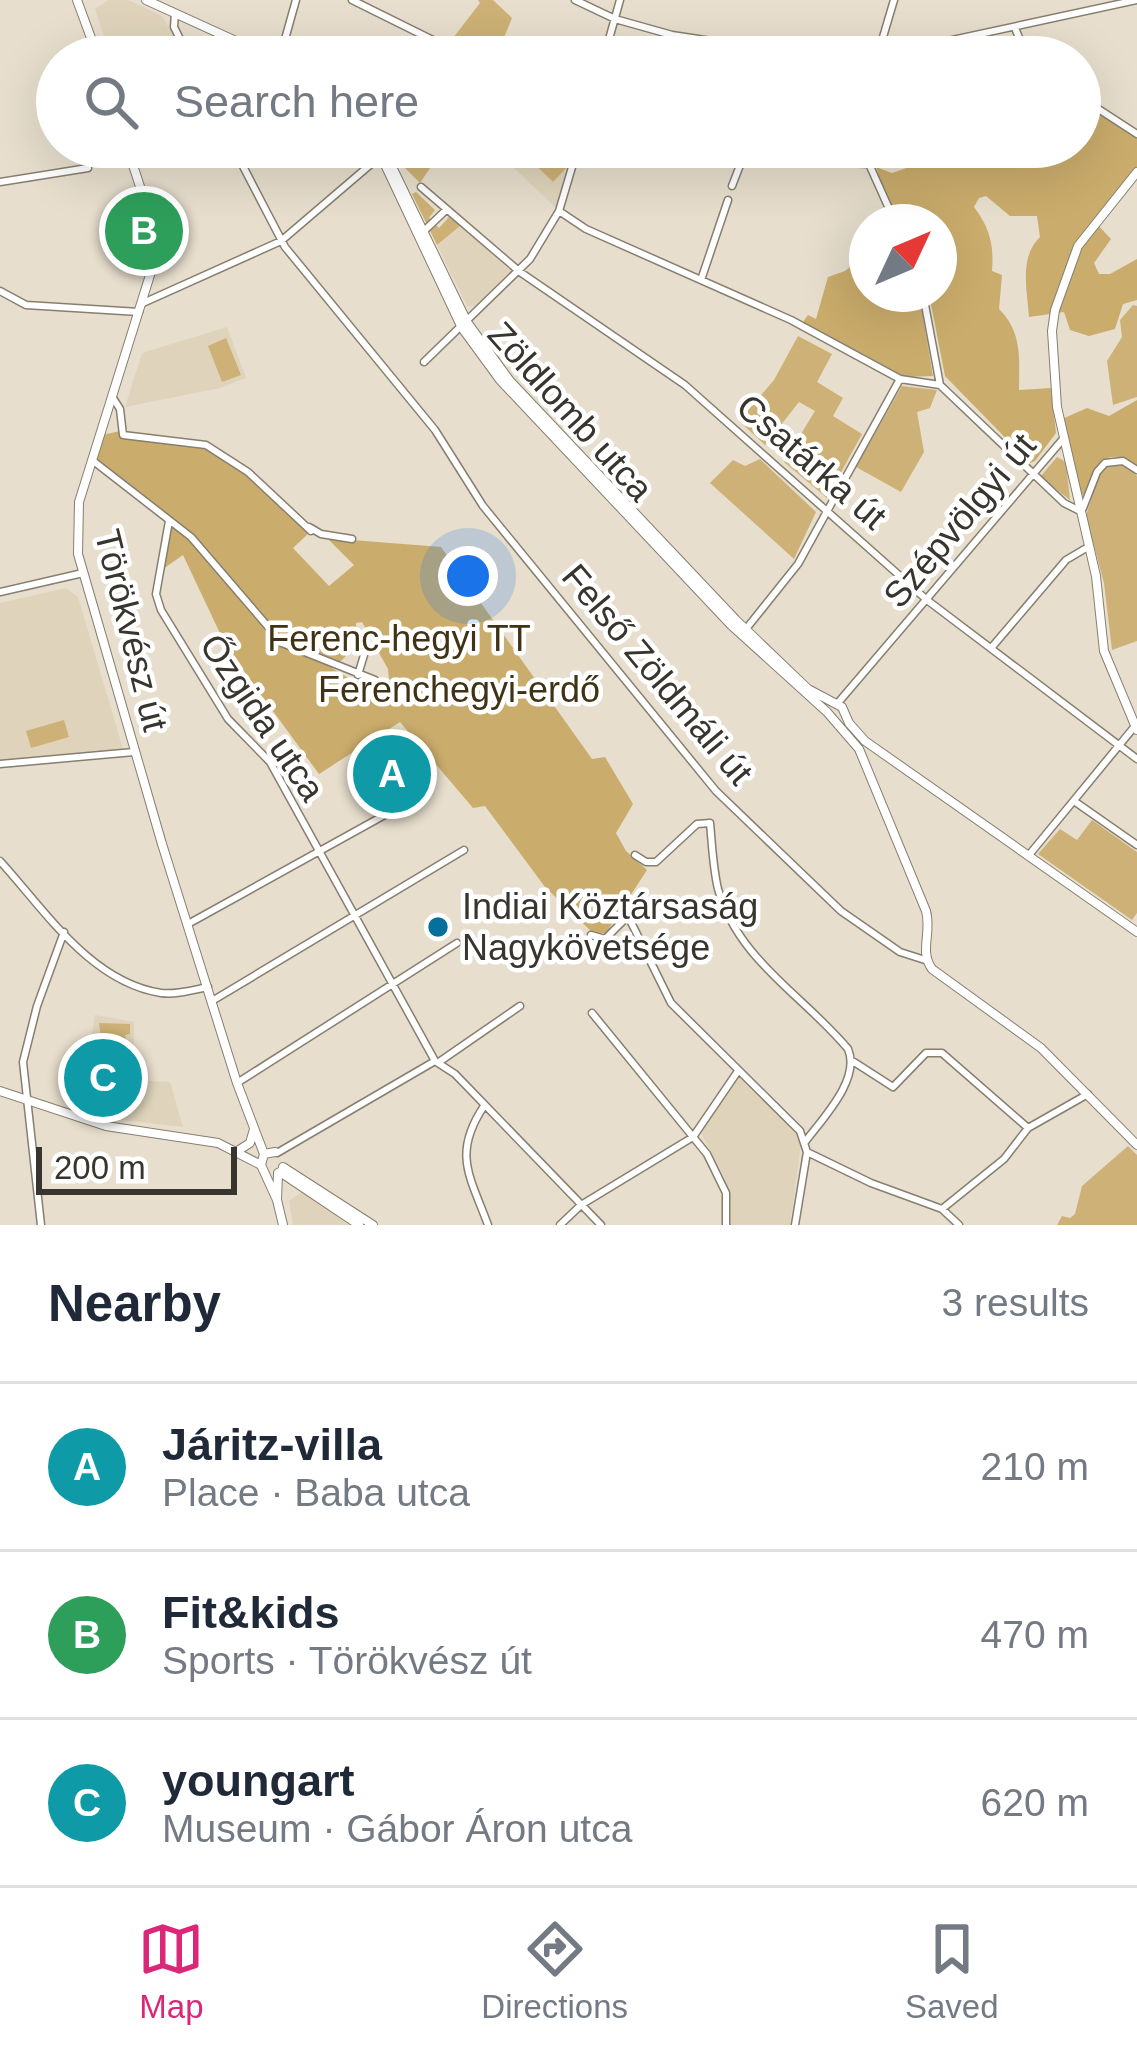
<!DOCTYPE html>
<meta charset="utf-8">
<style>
body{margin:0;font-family:Arial,sans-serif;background:#f2f2f3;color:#1f2937}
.compass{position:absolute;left:849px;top:204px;width:108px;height:108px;border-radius:50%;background:#fff;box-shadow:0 12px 48px #0002;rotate:46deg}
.scale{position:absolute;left:36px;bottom:30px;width:201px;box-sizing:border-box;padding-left:12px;border:6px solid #38352e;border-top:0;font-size:33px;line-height:42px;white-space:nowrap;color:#38352e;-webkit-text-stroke:9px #fff;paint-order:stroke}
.you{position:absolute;left:468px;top:576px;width:42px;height:42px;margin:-30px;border:9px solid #fff;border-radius:50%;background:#1a73e8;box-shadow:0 0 0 18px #1a73e833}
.badge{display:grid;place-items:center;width:78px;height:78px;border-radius:50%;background:#db2777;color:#fff;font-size:39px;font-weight:700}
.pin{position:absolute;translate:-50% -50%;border:6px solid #fff;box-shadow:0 3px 12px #0006}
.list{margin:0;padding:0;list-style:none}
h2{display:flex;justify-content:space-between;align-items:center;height:156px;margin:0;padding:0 48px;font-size:51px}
h2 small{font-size:39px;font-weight:400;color:#747a83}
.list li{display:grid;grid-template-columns:78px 1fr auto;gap:36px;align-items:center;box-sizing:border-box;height:168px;padding:0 48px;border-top:3px solid #e0e1e3}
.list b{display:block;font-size:45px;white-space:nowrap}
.list p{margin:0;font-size:39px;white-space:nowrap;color:#747a83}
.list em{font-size:39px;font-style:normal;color:#747a83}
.icon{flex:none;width:66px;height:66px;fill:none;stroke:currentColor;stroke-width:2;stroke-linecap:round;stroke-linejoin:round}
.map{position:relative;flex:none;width:1137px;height:1225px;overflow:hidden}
.search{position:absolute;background:#fff;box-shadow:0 12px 48px #0002;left:36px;right:36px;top:36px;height:132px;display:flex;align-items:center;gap:30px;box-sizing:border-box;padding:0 42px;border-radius:66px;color:#747a83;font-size:45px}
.sheet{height:660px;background:#fff}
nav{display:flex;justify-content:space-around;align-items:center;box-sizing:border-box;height:168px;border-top:3px solid #e0e1e3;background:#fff;font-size:33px;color:#747a83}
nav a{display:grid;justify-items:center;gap:6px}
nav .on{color:#db2777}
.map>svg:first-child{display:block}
</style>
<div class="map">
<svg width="1137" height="1225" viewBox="0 0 1137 1225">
<rect width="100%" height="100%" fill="#e7decd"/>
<!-- built -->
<path fill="#dfd4bb" d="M108,0H128L162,16L186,57H111L95,9Z
M492,147H578L559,211Z
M460,226L512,272L476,307L467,306L437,245Z
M227,327L246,378L220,388L125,407L142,353Z
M66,588L78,597L123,749L0,763V603Z
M95,1015L134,1022V1080L170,1082L183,1127L114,1119L80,1110Z
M739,1077L797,1131L801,1145L790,1225H729L724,1176L700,1131Z
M302,1192L308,1193L348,1225H293L289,1201Z"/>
<!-- green -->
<path fill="#cdb176" d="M478,0H493L512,18L496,57H481L450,42L480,3Z
M399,147H433L440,153L420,183L393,156Z
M529,147H550L569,165L553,182L523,153Z
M416,192L435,210L429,218L439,228L449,217L460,226L437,245L412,194Z
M1133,305L1137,306V397L1113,405L1107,361L1122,337L1120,320Z
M798,336L832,354L817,382L843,398L833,416L862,434L827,498L784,462L815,411L799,402L765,445L739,421L774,380Z
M226,338L241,375L222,382L208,346Z
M902,386L937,390L930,408L917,412L924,452L901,492L856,467Z
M1057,457L1066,462L1070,500L1040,477Z
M760,459L816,512L794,559L710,483L733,460L745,466Z
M1123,463L1137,476V641L1112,650L1104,583L1086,516L1101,468Z
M64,720L69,737L31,748L26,731Z
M1092,820L1137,852V913L1132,920L1038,854L1060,829L1077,840Z
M99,1023L130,1024V1034L125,1035L127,1046L102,1045Z
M1128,1146L1137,1155V1225H1057L1062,1216L1070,1218L1075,1214L1082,1186Z"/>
<!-- forest -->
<path fill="#caac6c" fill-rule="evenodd" d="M1080,97L1137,134V172L1095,222L1111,239L1094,263L1099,274H1110L1137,259V300L1123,304L1115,329L1089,336L1070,330L1064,312L1029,317C1027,290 1019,257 1040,237L1037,216H1010L986,196L979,198L974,207C990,228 994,245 992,271L1002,275L999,309C1023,333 1019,359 1019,390L1051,388L1056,433L1035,461L1030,463L945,376L929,294H939V222H899L888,206L876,167L892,173L918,164L939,147H1080Z
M867,253V294H919L933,376L905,377L803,322L808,315L816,319L828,277L845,271Z
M1137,400V466C1107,444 1094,464 1084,494L1078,495L1060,420L1087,408L1109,416Z
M120,431L124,435L206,445L227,457L311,531L293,548L329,586L354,565L327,538L441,547L592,759L605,757L633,804L616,833L626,851L647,870L606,933L594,934L545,887L485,806L473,808L400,722L319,774L227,648L183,555L160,571L169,521L92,460L98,436ZM362,622L388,669L389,679L368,691L360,704L353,702L355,682L332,668C350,655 357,646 356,623Z"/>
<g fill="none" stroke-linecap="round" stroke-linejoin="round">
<defs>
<path id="street" d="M352,0L467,57
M575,0L615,19L672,35L783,52L878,56L1137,0
M175,13L174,27L189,57
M1015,28L1027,57
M878,54L894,0
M280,57L296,0
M604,57L620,0
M1080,97L1137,134
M233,147L285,247L435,430L483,506L716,791L841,911L900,952L925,960
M745,147L823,162L869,164
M869,147V164L895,222
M0,182L88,168
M732,186L747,147
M421,187L520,272L685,385L927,600L1137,759
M559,211L586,229L791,320L900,379L940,385
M424,231L446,210
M701,280L728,200
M0,291L26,305L139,312
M923,294L940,385L1064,503L1078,510L1083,508L1097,472L1105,463L1123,461L1137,470
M143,303L281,241L391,147
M424,362L530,259L559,211L578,147
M113,398L120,409L123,435L206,445L248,472L311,531
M92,460L191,537L282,643L375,680
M169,521L156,594L161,610L228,719L270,762L435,1061
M309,527L321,534L352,539
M0,592L83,573
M746,629L798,564L900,379
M992,647L1066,560L1088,547
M358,675L364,655
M837,704L1063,439
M0,764L134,752
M1074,801L1137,845
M635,855L646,862H656L697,824L710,823C712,844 713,868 718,889C738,960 803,995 848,1049C861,1079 823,1118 805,1142
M1029,855L1135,726
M0,861C44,909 90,982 161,993C176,995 193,990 208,987
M188,924L419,796
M591,935L605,939L628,916L671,1003L800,1131L807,1152L795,1225
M212,1001L464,850
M592,1013L707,1154L726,1193V1225
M435,1061L455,1074L601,1225
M439,1062L520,1006
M854,1062L893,1087L926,1053H942L1028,1128
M237,1083L457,943
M484,1106C452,1154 470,1176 488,1225
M807,1152L871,1183L942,1209L1004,1159L1028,1128L1088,1094
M277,1153L435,1061
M942,1209L959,1225
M41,1225L23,1062L37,1006L64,932
M560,1225L581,1205L693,1137L738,1071"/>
<path id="secondary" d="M77,0L98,57
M146,0L271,57
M127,147L152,223L155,259L79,502L78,554L162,844L237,1083L264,1154
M372,147L394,171L467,322L510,381L736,620L808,689L842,707L849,723L865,741L1137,932
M381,156L462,328L500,380L731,625L827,712L859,749L926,911C932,932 919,951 932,969L1041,1048L1137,1145
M1137,172L1078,246L1055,310L1052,331L1057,407L1096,576L1104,651L1137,730
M0,1091L106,1126L218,1143L261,1165
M239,1150L250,1143L254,1129
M275,1152L264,1154L261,1165L277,1200
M283,1167L373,1225
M280,1172L359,1225
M278,1173L277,1200L283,1225"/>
</defs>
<!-- street casing -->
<use href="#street" stroke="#867f6f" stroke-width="9"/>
<!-- secondary casing -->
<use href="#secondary" stroke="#867f6f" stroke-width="10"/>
<!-- street -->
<use href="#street" stroke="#fff" stroke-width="6"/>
<!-- secondary -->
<use href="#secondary" stroke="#fff" stroke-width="8"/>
</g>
<!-- markers -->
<circle fill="#06709c" stroke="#fff" stroke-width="4.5" cx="438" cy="927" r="12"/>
<g text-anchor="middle" stroke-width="9" stroke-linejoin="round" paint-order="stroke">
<!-- street labels -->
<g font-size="36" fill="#38352e" stroke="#fff">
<text transform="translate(571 411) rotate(48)" y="13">Zöldlomb utca</text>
<text transform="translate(812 461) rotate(41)" y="13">Csatárka út</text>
<text transform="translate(959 520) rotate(-50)" y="13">Szépvölgyi út</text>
<text transform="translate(132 630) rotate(76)" y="13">Törökvész út</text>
<text transform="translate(658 674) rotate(50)" y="13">Felső Zöldmáli út</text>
<text transform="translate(263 717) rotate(56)" y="13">Őzgida utca</text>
</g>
<!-- park labels -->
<g font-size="36" fill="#3f3215" stroke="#fff">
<text x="399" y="651">Ferenc-hegyi TT</text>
<text x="459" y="702">Ferenchegyi-erdő</text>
</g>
<!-- poi labels -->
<g font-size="36" fill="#38352e" stroke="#fff" text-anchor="start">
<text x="462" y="919">Indiai Köztársaság<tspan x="462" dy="41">Nagykövetsége</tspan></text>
</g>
</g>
</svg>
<svg class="compass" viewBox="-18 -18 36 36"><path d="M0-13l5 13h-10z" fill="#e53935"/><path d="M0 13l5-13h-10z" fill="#747a83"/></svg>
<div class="scale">200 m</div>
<div class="you"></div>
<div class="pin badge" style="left:392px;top:774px;background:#0f9aa8">A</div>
<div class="pin badge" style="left:144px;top:231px;background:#2e9e5b">B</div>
<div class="pin badge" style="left:103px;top:1078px;background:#0f9aa8">C</div>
<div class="search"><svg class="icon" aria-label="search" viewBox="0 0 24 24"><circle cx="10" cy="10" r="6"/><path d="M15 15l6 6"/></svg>Search here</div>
</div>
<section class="sheet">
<h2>Nearby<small>3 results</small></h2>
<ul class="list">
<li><span class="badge" style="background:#0f9aa8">A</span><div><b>Járitz-villa</b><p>Place · Baba utca</p></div><em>210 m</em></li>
<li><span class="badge" style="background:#2e9e5b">B</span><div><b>Fit&amp;kids</b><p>Sports · Törökvész út</p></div><em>470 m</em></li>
<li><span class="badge" style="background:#0f9aa8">C</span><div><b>youngart</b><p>Museum · Gábor Áron utca</p></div><em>620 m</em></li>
</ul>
</section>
<nav>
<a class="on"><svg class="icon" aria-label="map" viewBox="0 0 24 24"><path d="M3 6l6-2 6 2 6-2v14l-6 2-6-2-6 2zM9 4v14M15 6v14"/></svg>Map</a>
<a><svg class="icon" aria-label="directions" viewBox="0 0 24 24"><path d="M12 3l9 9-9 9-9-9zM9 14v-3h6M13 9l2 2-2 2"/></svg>Directions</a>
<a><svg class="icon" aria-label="saved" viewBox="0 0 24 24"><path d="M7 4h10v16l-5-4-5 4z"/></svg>Saved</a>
</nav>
